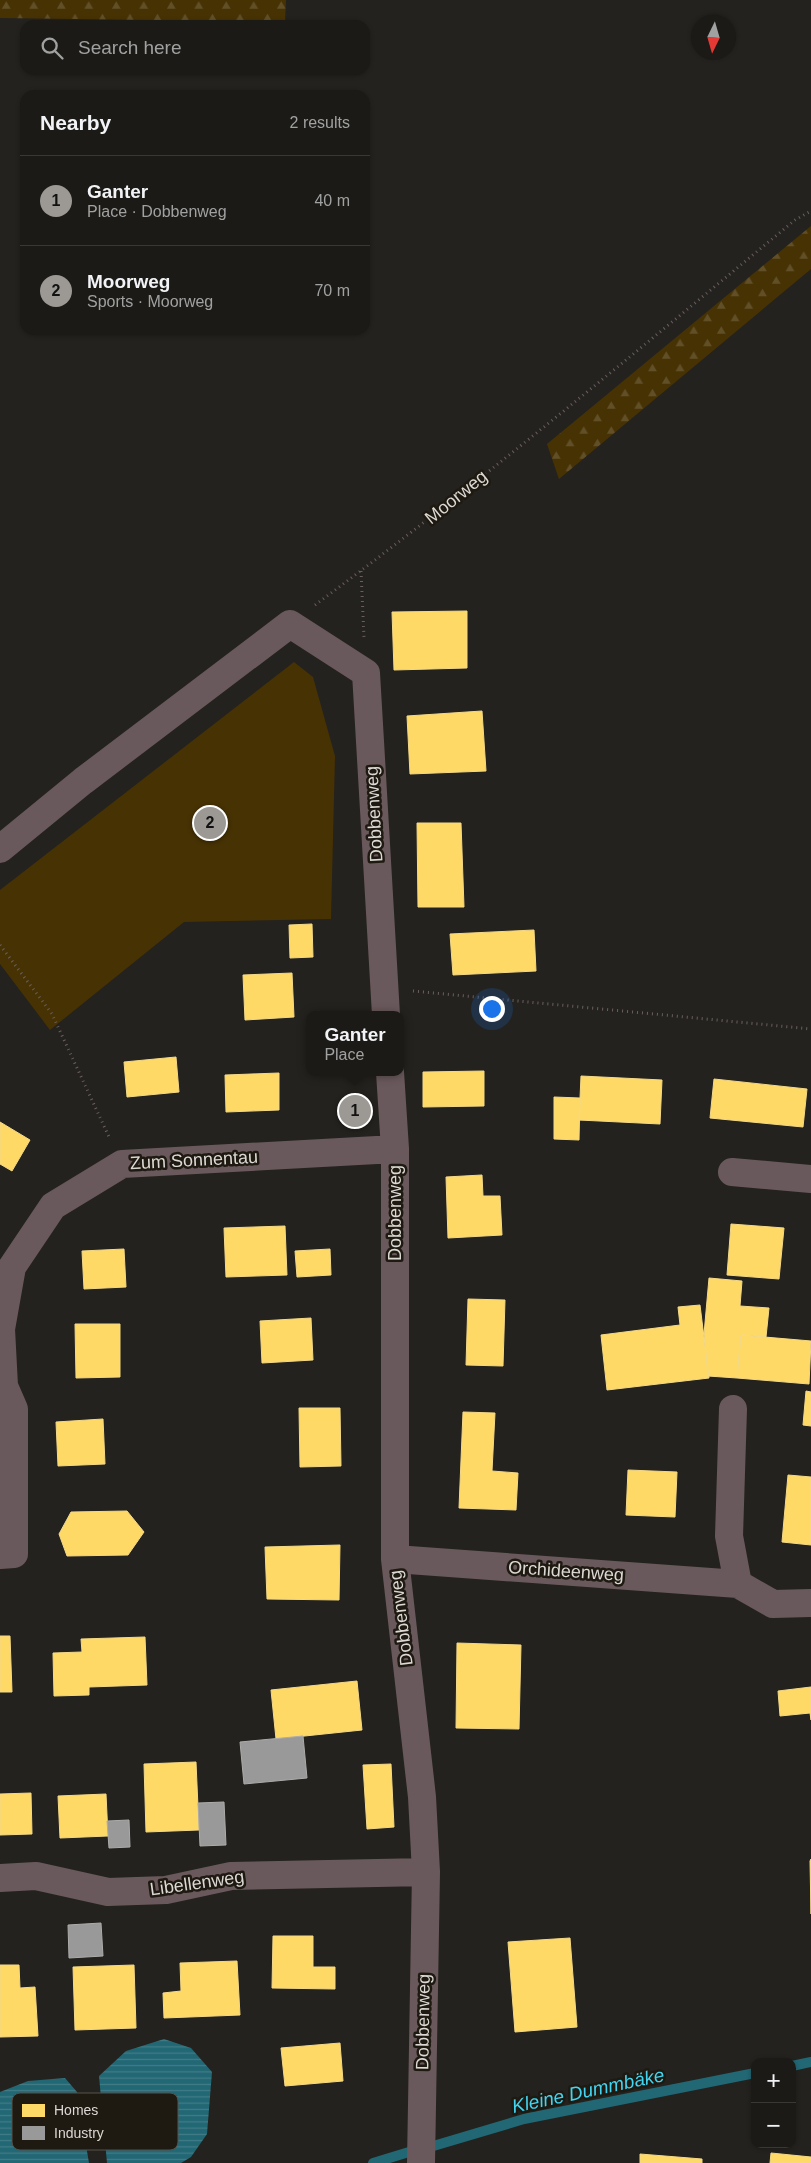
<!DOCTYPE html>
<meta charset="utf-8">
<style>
body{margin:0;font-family:Helvetica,sans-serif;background:#282723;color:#f1f3f6}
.controls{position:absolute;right:15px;bottom:15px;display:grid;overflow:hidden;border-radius:10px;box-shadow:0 1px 4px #0004}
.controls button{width:45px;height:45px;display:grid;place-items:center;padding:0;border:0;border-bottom:1px solid #393835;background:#1b1a16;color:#f1f3f6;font:25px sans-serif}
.compass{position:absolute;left:691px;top:15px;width:45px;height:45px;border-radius:50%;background:#1b1a16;box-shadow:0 1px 4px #0004;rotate:185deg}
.you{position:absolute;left:491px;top:1008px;width:18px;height:18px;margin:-12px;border:4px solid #fff;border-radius:50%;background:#1a73e8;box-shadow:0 0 0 8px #1a73e833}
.badge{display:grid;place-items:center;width:32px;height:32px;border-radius:50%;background:#9c9894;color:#111;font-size:16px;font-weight:700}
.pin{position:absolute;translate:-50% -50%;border:2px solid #fff;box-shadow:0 1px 5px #0006}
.popup{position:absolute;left:306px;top:1011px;width:98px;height:65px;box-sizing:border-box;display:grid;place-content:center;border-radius:10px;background:#1b1a16;filter:drop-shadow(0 1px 4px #0005);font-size:16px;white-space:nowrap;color:#a0a1a1}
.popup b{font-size:19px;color:#f1f3f6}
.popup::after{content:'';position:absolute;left:50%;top:100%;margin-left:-10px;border:10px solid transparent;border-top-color:#1b1a16}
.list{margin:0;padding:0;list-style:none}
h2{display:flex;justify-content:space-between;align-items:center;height:65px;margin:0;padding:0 20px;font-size:21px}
h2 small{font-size:16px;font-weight:400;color:#a0a1a1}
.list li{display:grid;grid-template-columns:32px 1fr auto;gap:15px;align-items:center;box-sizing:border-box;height:90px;padding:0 20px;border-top:1px solid #393835}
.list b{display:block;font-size:19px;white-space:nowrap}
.list p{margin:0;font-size:16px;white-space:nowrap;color:#a0a1a1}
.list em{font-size:16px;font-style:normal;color:#a0a1a1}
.icon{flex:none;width:28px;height:28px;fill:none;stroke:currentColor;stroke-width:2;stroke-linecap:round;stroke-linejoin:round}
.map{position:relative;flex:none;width:811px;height:2163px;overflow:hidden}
.search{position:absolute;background:#1b1a16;box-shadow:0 1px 4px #0004;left:20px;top:20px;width:350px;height:55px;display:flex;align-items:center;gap:12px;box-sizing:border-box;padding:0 18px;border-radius:15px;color:#a0a1a1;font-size:19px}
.panel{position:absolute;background:#1b1a16;box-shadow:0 1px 4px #0004;left:20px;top:90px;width:350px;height:245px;border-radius:15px}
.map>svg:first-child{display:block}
</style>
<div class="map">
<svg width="811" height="2163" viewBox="0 0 811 2163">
<defs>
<pattern id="forest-firs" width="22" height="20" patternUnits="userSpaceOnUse" patternTransform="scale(1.25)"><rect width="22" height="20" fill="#473204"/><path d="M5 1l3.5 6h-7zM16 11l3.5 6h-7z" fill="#614f28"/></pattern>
<pattern id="water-rules" width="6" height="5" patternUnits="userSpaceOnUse" patternTransform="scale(1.25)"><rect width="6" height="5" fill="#226774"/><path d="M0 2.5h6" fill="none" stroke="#427c87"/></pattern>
</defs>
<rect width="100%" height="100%" fill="#24221e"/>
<!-- forest -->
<path fill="url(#forest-firs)" d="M0,0H286L285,22L0,18Z
M811,226V269L559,479L547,444Z"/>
<!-- pitch -->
<path fill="#473204" d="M294,662L313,677L335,756L331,919L184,922L50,1030L0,964V890Z"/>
<!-- water -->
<path fill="url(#water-rules)" d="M164,2039L191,2048L212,2072L207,2134L191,2157L181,2163H107L99,2076L126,2051Z
M65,2078L77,2092L89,2163H0V2092L28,2081Z"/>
<!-- homes -->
<path fill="#ffd966" stroke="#f4d987" d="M467,611V668L394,670L392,612Z
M482,711L486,771L410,774L407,716Z
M417,823H461L464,907H418Z
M312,924L313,957L290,958L289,925Z
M534,930L536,971L453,975L450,934Z
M292,973L294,1017L245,1020L243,975Z
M176,1057L179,1092L127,1097L124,1062Z
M484,1071V1106L423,1107V1072Z
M279,1073V1110L226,1112L225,1075Z
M581,1076L662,1080L660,1124L579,1120Z
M714,1079L807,1089L803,1127L710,1118Z
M554,1097L580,1098L579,1140L554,1139Z
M0,1122L30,1140L12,1171L0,1164Z
M482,1175L483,1196H500L502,1235L448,1238L446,1177Z
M731,1224L784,1228L779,1279L727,1275Z
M285,1226L287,1275L226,1277L224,1228Z
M124,1249L126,1287L84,1289L82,1251Z
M330,1249L331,1275L297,1277L295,1251Z
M709,1278L742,1281L740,1306L769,1308L766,1337L741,1335L737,1378L708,1376L704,1334Z
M468,1299L505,1300L503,1366L466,1365Z
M700,1305L709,1378L607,1390L601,1335L680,1325L678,1307Z
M311,1318L313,1360L262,1363L260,1321Z
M75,1324H120V1377L76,1378Z
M741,1335L811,1341L809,1384L737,1378Z
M806,1391L811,1392V1426L803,1425Z
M299,1408H340L341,1466L300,1467Z
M463,1412L495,1413L492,1471L518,1473L516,1510L459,1508Z
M103,1419L105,1464L58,1466L56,1422Z
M628,1470L677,1472L675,1517L626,1515Z
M788,1475L811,1477V1545L782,1542Z
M127,1511L144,1532L128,1555L67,1556L59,1534L71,1512Z
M340,1545L339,1600L267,1599L265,1547Z
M0,1636H10L12,1692H0Z
M145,1637L147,1685L89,1687V1695L54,1696L53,1653L82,1652L81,1639Z
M457,1643L521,1645L519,1729L456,1728Z
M357,1681L362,1730L276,1739L271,1690Z
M811,1687V1720L810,1713L780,1716L778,1691Z
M196,1762L199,1830L146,1832L144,1764Z
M391,1764L394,1827L367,1829L363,1765Z
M31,1793L32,1834L0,1835V1794Z
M106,1794L108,1836L60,1838L58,1796Z
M811,1859V1914L810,1861Z
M273,1936H313V1967H335V1989L272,1988Z
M570,1938L577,2027L515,2032L508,1942Z
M237,1961L240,2015L164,2018L163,1993L181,1991L180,1963Z
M0,1965H19L20,1988L35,1987L38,2036L0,2037Z
M134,1965L136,2028L75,2030L73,1967Z
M340,2043L343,2081L285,2086L281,2048Z
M771,2153L811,2157V2163H770Z
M640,2154L702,2159V2163H640Z"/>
<!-- industry -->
<path fill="#999" stroke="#adacaa" d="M303,1736L307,1778L244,1784L240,1742Z
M224,1802L226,1845L200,1846L198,1803Z
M129,1820L130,1847L109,1848L107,1821Z
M101,1923L103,1956L69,1958L68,1925Z"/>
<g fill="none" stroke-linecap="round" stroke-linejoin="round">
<!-- stream -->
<path stroke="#226774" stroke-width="10" d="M792,2066L811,2062
M430,2147L524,2119L755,2073
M373,2163L409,2152"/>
<!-- path -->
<path stroke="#6a5f60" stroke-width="3" stroke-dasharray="1 4" stroke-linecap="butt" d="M361,571L364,637
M315,605C480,483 637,351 795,220L811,211
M0,945L52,1014L110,1139
M413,991L811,1029"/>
<!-- minor -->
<path stroke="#6a595c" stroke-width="28" d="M0,849L83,781L290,624L366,673L386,1015
M390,1072L395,1149V1559L422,1797L426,1872L421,2163
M732,1172L811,1179
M733,1409L729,1536L738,1584
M0,1555L14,1554V1409L4,1386L1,1329L12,1267L53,1206L122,1164L395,1149
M395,1559L738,1584L773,1604L811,1603
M0,1878L36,1876L108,1892L166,1890L231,1876L426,1872"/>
</g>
<g text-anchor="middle" stroke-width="5" stroke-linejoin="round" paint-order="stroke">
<!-- street labels -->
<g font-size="18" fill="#dcd8d3" stroke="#1e1911">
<text transform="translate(456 497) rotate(-39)" y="6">Moorweg</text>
<text transform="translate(374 814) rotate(-93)" y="6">Dobbenweg</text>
<text transform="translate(194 1160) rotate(-3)" y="6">Zum Sonnentau</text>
<text transform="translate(395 1213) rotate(-90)" y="6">Dobbenweg</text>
<text transform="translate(566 1571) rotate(4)" y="6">Orchideenweg</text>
<text transform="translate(401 1618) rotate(-97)" y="6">Dobbenweg</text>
<text transform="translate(197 1883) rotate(-8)" y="6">Libellenweg</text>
<text transform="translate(423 2022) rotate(-89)" y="6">Dobbenweg</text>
</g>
<!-- water labels -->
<g font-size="19" font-style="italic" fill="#42d4f0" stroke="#1e1911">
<text transform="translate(588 2090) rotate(-12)" y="7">Kleine Dummbäke</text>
</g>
</g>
<!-- legend -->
<rect x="12" y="2093" width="166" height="57" rx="8" fill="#1e1911" stroke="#57524b" stroke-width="1"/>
<rect x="22" y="2104" width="23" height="13" fill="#ffd966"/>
<rect x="22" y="2126" width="23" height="14" fill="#999"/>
<g font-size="14" fill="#dcd8d3">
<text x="54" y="2115">Homes</text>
<text x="54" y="2138">Industry</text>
</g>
</svg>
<div class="controls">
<button>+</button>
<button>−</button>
</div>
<svg class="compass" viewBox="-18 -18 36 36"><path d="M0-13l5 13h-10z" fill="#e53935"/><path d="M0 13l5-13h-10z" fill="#a0a1a1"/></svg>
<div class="you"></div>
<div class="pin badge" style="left:355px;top:1111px">1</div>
<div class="popup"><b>Ganter</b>Place</div>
<div class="pin badge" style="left:210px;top:823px">2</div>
<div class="search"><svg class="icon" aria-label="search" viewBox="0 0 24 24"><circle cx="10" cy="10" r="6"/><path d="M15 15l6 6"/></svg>Search here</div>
<section class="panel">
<h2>Nearby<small>2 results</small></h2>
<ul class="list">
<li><span class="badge">1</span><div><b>Ganter</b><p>Place · Dobbenweg</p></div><em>40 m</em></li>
<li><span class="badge">2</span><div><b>Moorweg</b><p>Sports · Moorweg</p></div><em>70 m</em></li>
</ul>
</section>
</div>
